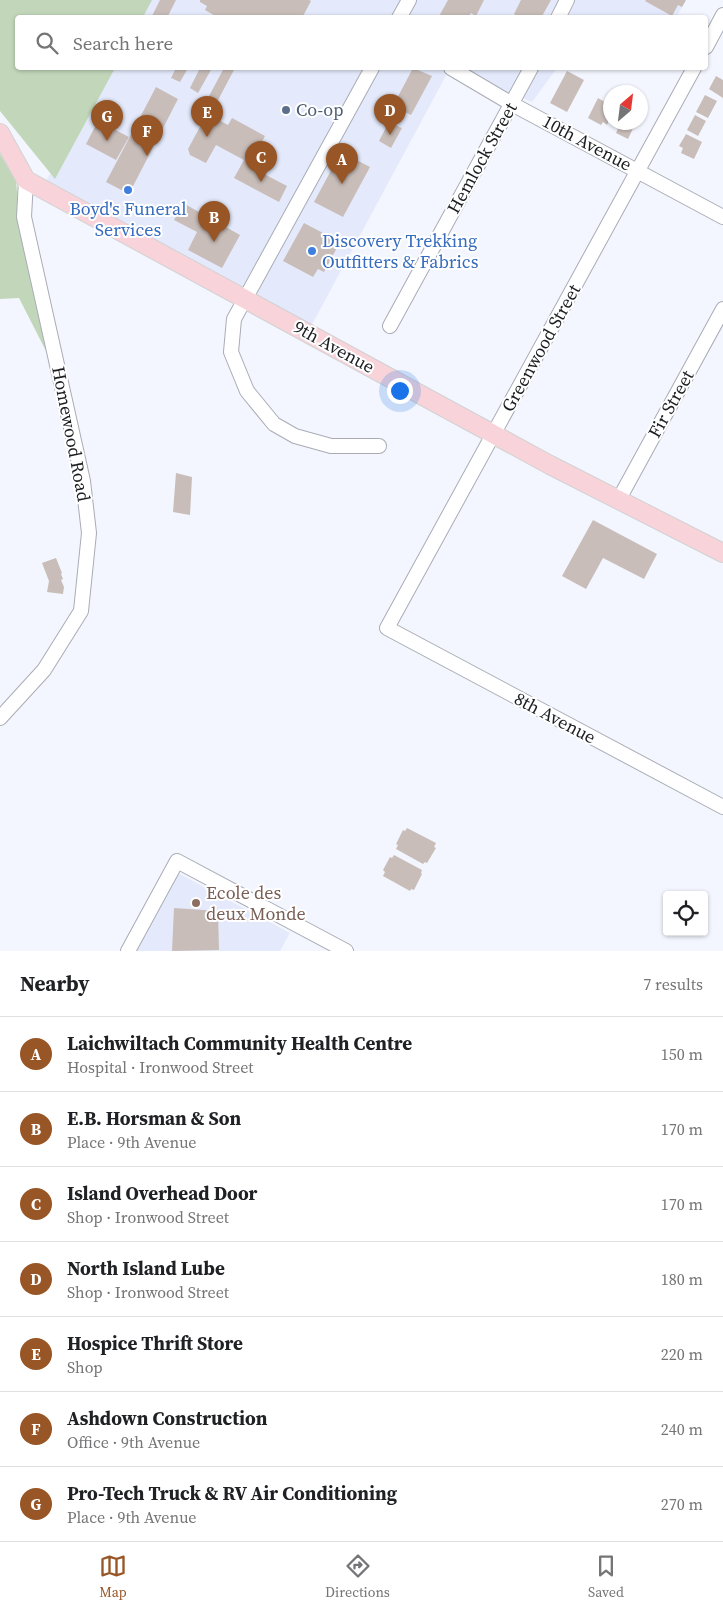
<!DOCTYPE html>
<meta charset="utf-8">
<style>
body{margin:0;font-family:"Source Serif 4",serif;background:#f6f6f6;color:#202124}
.controls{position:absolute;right:15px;bottom:15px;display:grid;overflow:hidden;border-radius:5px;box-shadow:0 1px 4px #0004}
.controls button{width:45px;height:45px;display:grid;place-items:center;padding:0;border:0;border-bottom:1px solid #e0e0e0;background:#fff;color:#202124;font:25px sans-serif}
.compass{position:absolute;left:603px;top:85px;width:45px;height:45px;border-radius:50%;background:#fff;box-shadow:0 1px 4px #0004;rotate:28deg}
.you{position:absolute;left:399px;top:390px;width:18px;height:18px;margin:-12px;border:4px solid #fff;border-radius:50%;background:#1a73e8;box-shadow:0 0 0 8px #1a73e833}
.badge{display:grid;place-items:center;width:32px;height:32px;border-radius:50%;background:#985525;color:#fff;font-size:16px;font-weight:700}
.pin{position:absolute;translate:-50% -41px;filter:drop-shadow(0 1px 2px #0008)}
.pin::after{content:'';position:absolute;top:26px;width:18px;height:15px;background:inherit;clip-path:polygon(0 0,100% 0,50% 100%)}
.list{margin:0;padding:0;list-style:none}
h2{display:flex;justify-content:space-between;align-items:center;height:65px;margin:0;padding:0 20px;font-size:21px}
h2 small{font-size:16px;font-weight:400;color:#757577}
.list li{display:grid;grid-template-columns:32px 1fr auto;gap:15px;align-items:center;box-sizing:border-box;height:75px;padding:0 20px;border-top:1px solid #e0e0e0}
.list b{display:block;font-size:19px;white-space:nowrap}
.list p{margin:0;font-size:16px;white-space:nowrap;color:#757577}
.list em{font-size:16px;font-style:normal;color:#757577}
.icon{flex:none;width:28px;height:28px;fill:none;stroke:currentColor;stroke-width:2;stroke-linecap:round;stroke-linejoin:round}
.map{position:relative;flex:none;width:723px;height:951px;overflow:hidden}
.search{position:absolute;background:#fff;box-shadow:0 1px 4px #0004;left:15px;right:15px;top:15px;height:55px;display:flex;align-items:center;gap:12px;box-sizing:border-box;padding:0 18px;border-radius:5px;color:#757577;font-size:19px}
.sheet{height:590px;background:#fff}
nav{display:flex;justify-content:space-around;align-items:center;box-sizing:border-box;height:70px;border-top:1px solid #e0e0e0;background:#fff;font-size:14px;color:#757577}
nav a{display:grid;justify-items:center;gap:2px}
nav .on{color:#985525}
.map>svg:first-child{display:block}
</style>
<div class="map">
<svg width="723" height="951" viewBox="0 0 723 951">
<rect width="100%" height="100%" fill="#f3f6fe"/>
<!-- built -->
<path fill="#e4eafb" d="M149,0H686L676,18H139Z
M111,68H450L308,332L42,188Z
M451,68H557L532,102Z
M176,872L290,933L280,951H134Z"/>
<!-- green -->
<path fill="#c2d7ba" d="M0,0H152L143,17L18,18V68H115L55,179L0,111Z
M0,154L16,180L20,228L46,351L19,298L0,299Z"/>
<!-- building -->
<path fill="#c8bdb9" d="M160,0H176L167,18H151Z
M200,0H309L311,1L302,18H219L205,10L207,6L200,2Z
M448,0H484L476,16L471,13L468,18H438Z
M521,0H551L541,18H520L514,14Z
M646,0H686L682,7L678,5L672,16L645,1Z
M176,68H188L180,82L171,78Z
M200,68H212L198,93L190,88Z
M224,68H235L217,102L208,98Z
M413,68L432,76L411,115L393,106Z
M567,71L584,80L567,112L550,103Z
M716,76L723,80V98L709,89Z
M156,87L178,99L129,194L106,182Z
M705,95L717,101L708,118L696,112Z
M598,98L610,105L607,111L610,112V118L607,125L603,122L601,125L588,118Z
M207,114L228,125L232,118L265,136L249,166L287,186L279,202L234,178L244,160L216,145L206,163L190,155L188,149Z
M695,115L706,121L698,136L687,130Z
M98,121L129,137L116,160L86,144Z
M389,122L402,128L391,148L379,141Z
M621,122H636L628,139L616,133Z
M686,134L702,142L694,159L681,153L683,148L679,146Z
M341,152L370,167L343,217L314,202Z
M183,203L240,235L222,268L188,250L197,232L174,220Z
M304,223L340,242L324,272L318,269L313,277L283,261Z
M176,473L192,477L190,515L173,512Z
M593,520L657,554L644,579L603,558L586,589L562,576Z
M56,558L62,573L61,574L63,579L61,580L64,587L63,594L47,592L49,581L42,563Z
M407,828L436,843L434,847L436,848L427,863L425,862L423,864L396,849L398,845L396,844L403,830L405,831Z
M394,855L422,870L421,873L422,874L414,890L411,889L410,891L383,876L385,872L383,870L390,857L392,858Z
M174,908L218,911L219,950L172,951Z"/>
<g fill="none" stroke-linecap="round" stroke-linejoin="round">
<defs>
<path id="minor" d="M399,18L409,0
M558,18L567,0
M706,47L723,15
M372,68L234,319L231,352L247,391L274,424L295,436L331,446H379
M451,68L512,104L723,217
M694,68L387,628L723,807
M390,326L531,68
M619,499L723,309
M0,718L44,670L81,611L89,533L83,481L24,217L26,180
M128,951L177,861L346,951"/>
<path id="major" d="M0,133L26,180L550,465L723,553"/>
</defs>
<!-- minor casing -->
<use href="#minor" stroke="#a9acb5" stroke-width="16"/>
<!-- major casing -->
<use href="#major" stroke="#d1d2d2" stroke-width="20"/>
<!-- minor -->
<use href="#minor" stroke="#fff" stroke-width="14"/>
<!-- major -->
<use href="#major" stroke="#f8d4da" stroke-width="18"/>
</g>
<!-- markers -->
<circle fill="#5c6f8a" stroke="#fff" stroke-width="2" cx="286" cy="110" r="5"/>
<g fill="#3f7fe0" stroke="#fff" stroke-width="2">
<circle cx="128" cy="190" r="5"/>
<circle cx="312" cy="251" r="5"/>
</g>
<circle fill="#8d6e63" stroke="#fff" stroke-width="2" cx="196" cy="903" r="5"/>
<g text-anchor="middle" stroke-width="4" stroke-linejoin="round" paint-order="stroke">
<!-- service labels -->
<g font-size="18" fill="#4e5e75" stroke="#fff" text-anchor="start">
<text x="296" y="116">Co-op</text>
</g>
<!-- street labels -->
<g font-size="18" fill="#1b1d20" stroke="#fff">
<text transform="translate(587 143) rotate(28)" y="6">10th Avenue</text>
<text transform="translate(482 158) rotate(-61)" y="6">Hemlock Street</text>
<text transform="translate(334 347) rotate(29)" y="6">9th Avenue</text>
<text transform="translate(541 348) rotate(-61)" y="6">Greenwood Street</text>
<text transform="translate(671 404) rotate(-61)" y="6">Fir Street</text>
<text transform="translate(71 434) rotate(79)" y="6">Homewood Road</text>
<text transform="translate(555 718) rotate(28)" y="6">8th Avenue</text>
</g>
<!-- shop labels -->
<g font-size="18" fill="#366cbe" stroke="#fff">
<text x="128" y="215">Boyd's Funeral<tspan x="128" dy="21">Services</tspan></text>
<text x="322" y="247" text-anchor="start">Discovery Trekking<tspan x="322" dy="21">Outfitters &amp; Fabrics</tspan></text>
</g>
<!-- education labels -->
<g font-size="18" fill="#785e54" stroke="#fff" text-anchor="start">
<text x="206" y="899">Ecole des<tspan x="206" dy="21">deux Monde</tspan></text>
</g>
</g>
</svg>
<div class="controls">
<button><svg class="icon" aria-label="locate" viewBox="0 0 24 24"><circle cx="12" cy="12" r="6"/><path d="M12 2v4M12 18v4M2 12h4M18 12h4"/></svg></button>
</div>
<svg class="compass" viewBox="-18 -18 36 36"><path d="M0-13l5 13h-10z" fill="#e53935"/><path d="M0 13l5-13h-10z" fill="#757577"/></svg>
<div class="you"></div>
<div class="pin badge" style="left:342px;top:184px">A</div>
<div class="pin badge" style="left:214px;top:242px">B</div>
<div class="pin badge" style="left:261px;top:182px">C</div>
<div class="pin badge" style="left:390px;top:135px">D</div>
<div class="pin badge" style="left:207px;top:137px">E</div>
<div class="pin badge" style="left:147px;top:156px">F</div>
<div class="pin badge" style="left:107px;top:141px">G</div>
<div class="search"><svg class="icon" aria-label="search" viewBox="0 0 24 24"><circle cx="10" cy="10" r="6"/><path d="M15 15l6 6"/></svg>Search here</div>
</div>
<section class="sheet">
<h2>Nearby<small>7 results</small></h2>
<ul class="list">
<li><span class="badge">A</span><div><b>Laichwiltach Community Health Centre</b><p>Hospital · Ironwood Street</p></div><em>150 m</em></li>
<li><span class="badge">B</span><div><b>E.B. Horsman &amp; Son</b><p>Place · 9th Avenue</p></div><em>170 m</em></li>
<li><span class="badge">C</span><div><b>Island Overhead Door</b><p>Shop · Ironwood Street</p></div><em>170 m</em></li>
<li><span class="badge">D</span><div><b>North Island Lube</b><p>Shop · Ironwood Street</p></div><em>180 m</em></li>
<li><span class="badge">E</span><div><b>Hospice Thrift Store</b><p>Shop</p></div><em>220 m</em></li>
<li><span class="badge">F</span><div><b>Ashdown Construction</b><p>Office · 9th Avenue</p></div><em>240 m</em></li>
<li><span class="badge">G</span><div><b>Pro-Tech Truck &amp; RV Air Conditioning</b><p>Place · 9th Avenue</p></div><em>270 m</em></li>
</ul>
</section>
<nav>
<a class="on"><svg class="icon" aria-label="map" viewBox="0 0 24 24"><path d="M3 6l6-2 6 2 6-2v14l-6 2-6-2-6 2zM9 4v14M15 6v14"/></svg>Map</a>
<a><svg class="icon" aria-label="directions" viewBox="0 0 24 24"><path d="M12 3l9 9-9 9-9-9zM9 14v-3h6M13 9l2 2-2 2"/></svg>Directions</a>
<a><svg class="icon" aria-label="saved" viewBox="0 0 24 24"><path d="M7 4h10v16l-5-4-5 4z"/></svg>Saved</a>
</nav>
